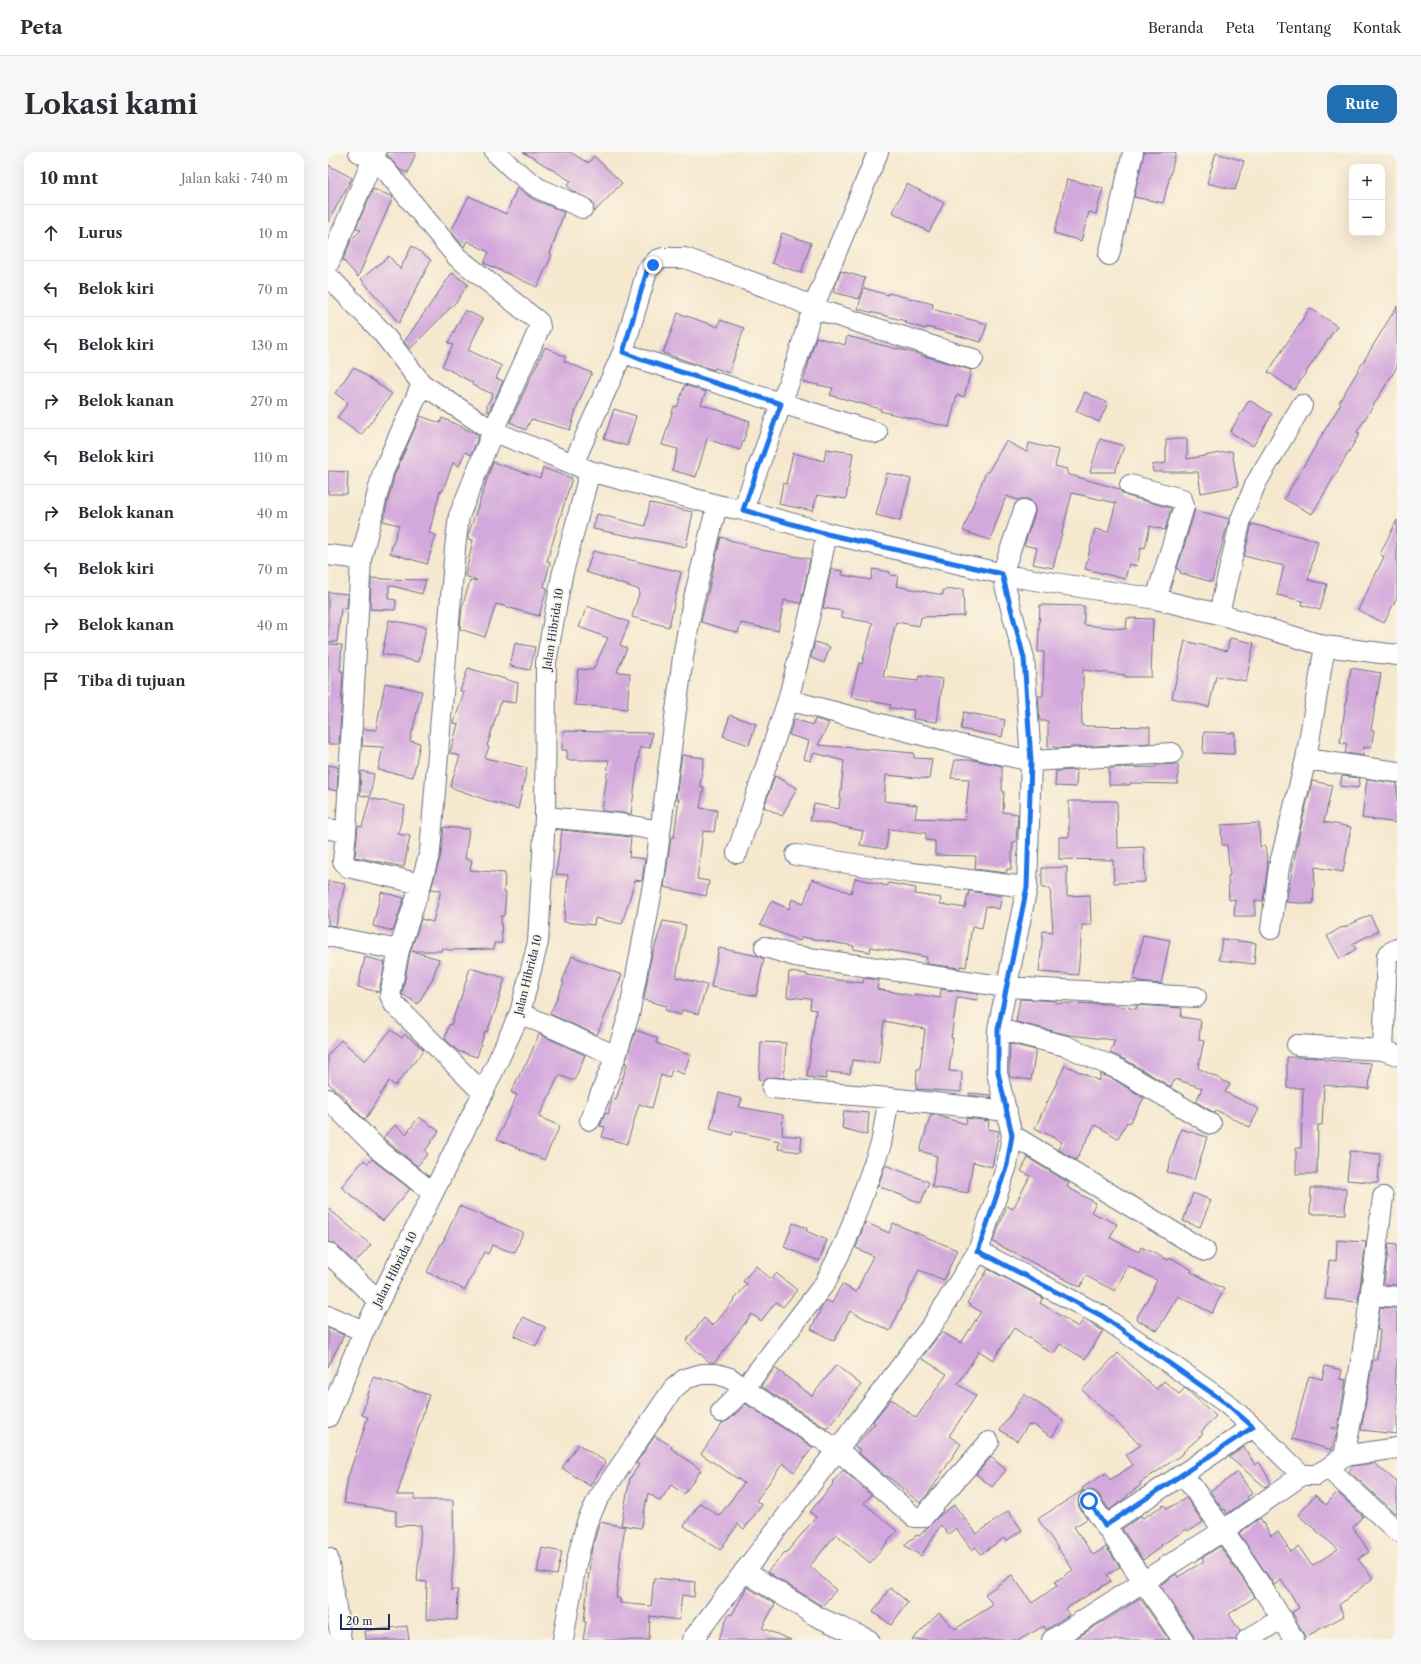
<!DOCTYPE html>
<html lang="id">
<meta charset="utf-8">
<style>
body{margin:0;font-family:"Libre Caslon Text",serif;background:#f7f7f7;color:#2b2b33}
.controls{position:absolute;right:12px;top:12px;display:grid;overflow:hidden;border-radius:8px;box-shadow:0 4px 16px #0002}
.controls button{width:36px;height:36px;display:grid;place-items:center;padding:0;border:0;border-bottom:1px solid #e1e1e2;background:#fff;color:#2b2b33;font:20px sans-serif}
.scale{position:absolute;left:12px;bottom:10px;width:50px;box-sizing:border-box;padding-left:4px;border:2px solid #1b2f5e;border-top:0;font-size:11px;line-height:14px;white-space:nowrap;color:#1b2f5e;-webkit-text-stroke:3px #fcf5e5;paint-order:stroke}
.stop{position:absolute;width:12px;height:12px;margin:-9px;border:3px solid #1a73e8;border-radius:50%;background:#fff}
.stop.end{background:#1a73e8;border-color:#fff;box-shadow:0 1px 4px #0008}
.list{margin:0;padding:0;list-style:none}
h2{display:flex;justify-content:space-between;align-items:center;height:52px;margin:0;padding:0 16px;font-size:17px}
h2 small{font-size:13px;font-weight:400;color:#7c7c81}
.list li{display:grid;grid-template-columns:26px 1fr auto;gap:12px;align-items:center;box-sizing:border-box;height:56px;padding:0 16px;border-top:1px solid #e1e1e2}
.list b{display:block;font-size:15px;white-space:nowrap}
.list em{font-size:13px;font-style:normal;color:#7c7c81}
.icon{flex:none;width:22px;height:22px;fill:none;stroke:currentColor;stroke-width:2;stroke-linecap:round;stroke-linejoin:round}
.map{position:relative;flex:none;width:1069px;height:1488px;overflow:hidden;border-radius:12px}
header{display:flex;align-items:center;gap:24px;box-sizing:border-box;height:56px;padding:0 20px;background:#fff;border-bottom:1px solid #e1e1e2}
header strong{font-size:19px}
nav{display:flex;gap:22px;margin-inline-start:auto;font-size:14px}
.intro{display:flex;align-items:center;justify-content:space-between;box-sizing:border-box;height:96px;padding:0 24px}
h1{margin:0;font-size:28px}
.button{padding:10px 18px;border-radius:12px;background:#1f6fb2;color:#fff;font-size:14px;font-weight:700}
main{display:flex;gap:24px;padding:0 24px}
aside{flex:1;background:#fff;border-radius:12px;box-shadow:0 4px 16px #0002}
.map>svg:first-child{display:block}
</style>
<header>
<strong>Peta</strong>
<nav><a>Beranda</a><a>Peta</a><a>Tentang</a><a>Kontak</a></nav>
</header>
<div class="intro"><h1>Lokasi kami</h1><a class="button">Rute</a></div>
<main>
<aside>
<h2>10 mnt<small>Jalan kaki · 740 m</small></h2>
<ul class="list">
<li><svg class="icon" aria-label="ahead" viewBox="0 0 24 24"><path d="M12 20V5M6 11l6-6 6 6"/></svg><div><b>Lurus</b></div><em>10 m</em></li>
<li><svg class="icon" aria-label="left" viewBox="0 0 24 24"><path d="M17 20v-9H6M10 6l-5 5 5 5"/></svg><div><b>Belok kiri</b></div><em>70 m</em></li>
<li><svg class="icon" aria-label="left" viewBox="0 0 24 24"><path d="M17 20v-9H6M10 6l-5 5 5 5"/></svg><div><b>Belok kiri</b></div><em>130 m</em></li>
<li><svg class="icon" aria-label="right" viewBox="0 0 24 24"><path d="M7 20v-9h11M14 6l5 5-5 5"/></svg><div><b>Belok kanan</b></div><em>270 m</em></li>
<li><svg class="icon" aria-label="left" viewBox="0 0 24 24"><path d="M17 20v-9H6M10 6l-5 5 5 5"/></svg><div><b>Belok kiri</b></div><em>110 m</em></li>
<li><svg class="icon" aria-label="right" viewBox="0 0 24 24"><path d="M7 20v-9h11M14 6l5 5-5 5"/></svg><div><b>Belok kanan</b></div><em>40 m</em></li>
<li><svg class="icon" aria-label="left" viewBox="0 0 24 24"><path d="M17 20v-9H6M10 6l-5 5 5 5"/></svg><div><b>Belok kiri</b></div><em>70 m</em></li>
<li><svg class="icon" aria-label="right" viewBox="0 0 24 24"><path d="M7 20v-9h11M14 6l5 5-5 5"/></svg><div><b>Belok kanan</b></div><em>40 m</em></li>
<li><svg class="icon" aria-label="arrive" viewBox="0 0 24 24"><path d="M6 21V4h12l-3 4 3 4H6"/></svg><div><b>Tiba di tujuan</b></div></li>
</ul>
</aside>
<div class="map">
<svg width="1069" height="1488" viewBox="0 0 1069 1488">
<rect width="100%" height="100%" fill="#fcf5e5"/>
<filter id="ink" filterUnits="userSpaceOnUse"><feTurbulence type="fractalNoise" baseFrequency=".025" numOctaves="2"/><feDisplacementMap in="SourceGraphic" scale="8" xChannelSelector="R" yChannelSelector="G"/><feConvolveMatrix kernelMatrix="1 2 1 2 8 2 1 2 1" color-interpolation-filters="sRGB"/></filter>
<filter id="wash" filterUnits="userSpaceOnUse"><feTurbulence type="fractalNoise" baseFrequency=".012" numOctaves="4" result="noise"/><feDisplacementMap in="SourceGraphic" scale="16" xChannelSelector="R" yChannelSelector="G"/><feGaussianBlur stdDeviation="0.9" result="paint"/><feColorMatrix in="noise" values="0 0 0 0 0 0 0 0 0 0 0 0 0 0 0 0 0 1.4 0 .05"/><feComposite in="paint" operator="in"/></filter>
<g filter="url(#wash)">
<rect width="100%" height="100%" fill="#f5e8cf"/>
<g id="blocks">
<!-- building -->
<path fill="#d3a8dc" d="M59,0H88L80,21L72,18L59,3Z
M195,0H242L260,11L266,4L294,31L266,60L264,49L244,39L239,33L243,29Z
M816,0H848L835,51L806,45Z
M888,1L916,9L907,38L879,31Z
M0,13L24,26L0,70Z
M739,27L775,36L768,62L761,60L753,89L726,81L734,53H733Z
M579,32L616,51L601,80L564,60Z
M189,36L205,47L236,60L222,102L224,103L209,135L156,111L161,100L139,89L136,95L123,79L141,44L178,62Z
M45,37L65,45L30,125L15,108L23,88L33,78L28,76Z
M454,81L483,91L473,121L444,111Z
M84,94L103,108L71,171L33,127L61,104L72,117Z
M513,119L537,126L531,147L505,140Z
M124,121L140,132L129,149L82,197L76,190Z
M536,136L560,143V141L605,152L604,157L659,172L653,190L599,175L598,177L577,171L578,169L530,157Z
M1069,154V215L1029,280L1032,281L984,362L956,347L1013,251L1011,250Z
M982,156L1009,174L966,238L940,220Z
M137,158L155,167L140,198L174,214L168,226L175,229L161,260L159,259V253L165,242L144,233L145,231L114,214L125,193L120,191Z
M350,161L390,175L392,168L416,176L401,221L387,216L386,218L335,201Z
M519,184L569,197V196L643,218L636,245L629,243L621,275L552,259L553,257L502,243L505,236L475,230L488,185L517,193Z
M217,195L238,205L236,209L264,221L250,252L242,278L203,267L198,278L182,270Z
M26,215L64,242L33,283L9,266L20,251L7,241Z
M357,233L378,240L373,252L422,269L412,298L379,287L368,325L344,318L350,297L334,293L346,254L349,255Z
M757,240L780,251L771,270L748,259Z
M921,248L944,262L925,294L902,280Z
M286,257L308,264L299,294L276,287Z
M92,264L112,271L114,266L151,283L143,303L137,300L131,314L125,311L114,340L112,339L101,381L108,383L99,412L62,401L71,373L55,369L66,324Z
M772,287L796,294L787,320H762Z
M838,287H859V307L904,299L910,334L873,341L870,320H825L824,313L838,311Z
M678,289L699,300L701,291L731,298L727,314L739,317V322L791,337L794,341L799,344L843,356L837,378L822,374L817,396L813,395L809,414L801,412L797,427L757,417L767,377L780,380L788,351L744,341L725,416L705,412L709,396L696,393L707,361V356L705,351L700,347H694L690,348L678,344L662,388L635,379L651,337L658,320H660Z
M498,297L525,301L518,347L489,343L485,359L451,352L455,331L458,332L465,301L496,309Z
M165,310L212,326L215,316L244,326L219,409L222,410L216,435L219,436L211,464L168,452L157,485L132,477L134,455L142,429L149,428L137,424L145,388L140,387V383Z
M0,319L20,320L19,342H0Z
M559,321L583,327L572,369L548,363Z
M322,351L365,360L358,395L265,377L269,362L317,374Z
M867,358L901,367L884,430L852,421L853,419L849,417Z
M1069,368V445L1056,471L1030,458L1056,405L1052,402Z
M924,372L990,389L980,428L999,432L992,458L974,453L975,449L949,443L956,414L916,404Z
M393,385L433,398L482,407L473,451L456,448L450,479L413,471L410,481L373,470Z
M265,399L353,420L341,475L304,465L312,438L258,420Z
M503,417L515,419L514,423L543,428L545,417L562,420V423L570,424L568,434L615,443V438L635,437L636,464L593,465L591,474L568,470L555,525L590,529L591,524L615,527L609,570L585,567L586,558L562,556L563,553L523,545L531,511L534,512L545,471L513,465L514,459L495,456Z
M43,426L57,427L98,428L94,442L61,433V447L68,448L67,458L42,457Z
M0,440L20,442L19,457L13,456L9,490H0Z
M712,453L756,454V473L798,477L799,466L825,467L823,525H797V523L755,518V539H753L754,574L822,575V591L731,596L720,594V569H712L710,544H715L716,500H710Z
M259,454L301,470L292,493L299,496L289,520L302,521L299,557L247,553L250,517L265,518L280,486L251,475Z
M61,468L98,475L91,510L54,502Z
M902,486L926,491L918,529L888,524L881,555L844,546L857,489L899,499Z
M487,490L502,495L496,511L483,506Z
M187,491L207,495L202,518L182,514Z
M0,492L14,493L12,519H15L11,592H0Z
M140,516L190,531L188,551L173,549L159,594L161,595L157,606L199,616L190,657L164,650L122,635L132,604L122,601L130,572L126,571L136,540L132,539Z
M1023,516L1053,521L1043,578H1046L1043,596L1036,595L1035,604L1017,601L1019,592L1012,590Z
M57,531L94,539L82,589L92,591L85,625L50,618L55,595L34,594L35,577L48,578Z
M636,560L677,568L674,585L633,577Z
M402,563L428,572L421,593L395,584Z
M466,567L485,573L487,567L501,571L490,593L586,601V606L604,607L601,627L558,623L556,649L589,653L587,666L637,668L641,627L623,626L627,608H646L674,614V639H676L675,660L690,662L688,690H685L683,717H679L678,721L647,717L648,704L607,703V689L598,688V681L561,677L558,697L532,693L535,679L482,668L486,652L511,657L516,609L486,601L482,609L476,607L481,589L461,583Z
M235,579L324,581L322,596L312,595L303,662L274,659L281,608H239V598H234Z
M876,580L907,581L906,602L875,601Z
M354,603L376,606L372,634L376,635L372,656L389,658L386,680L375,679L369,727L381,729L378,744L336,735L343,685H346L351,647H348Z
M850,612V632L802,631V633H781V616L828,615V613Z
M0,613L10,615L9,639L0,637Z
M749,618L748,635L727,634L728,619Z
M33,619L46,622L42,645L32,643Z
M447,624L469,636L454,664L436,655Z
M1014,624L1032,626L1030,636L1012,634Z
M1039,627L1069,631V671L1034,666Z
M984,629L1004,633L996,670L1023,675L1015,720L987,715L985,752L958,750L971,683Z
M42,646L77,654L70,682L82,684L76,715L27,705L30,674L34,675Z
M741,649H789L790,696L816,695L817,730L786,731L785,708L731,707V685H741Z
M931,671L932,695L937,694L940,713L935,749H927V764H906L907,747L901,748L900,724H902L899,693H894L893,673Z
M116,675L141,677L137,707L144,708L142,718L177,721L176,740H178L176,764H173L174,791H166V797L121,798L114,796L113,799H84L111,807L104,828L90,852L74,842L82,801L93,767L105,770L113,738L103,737L113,702Z
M234,678L303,685L301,705L317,707L314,729L307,728L294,772L267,766L266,773L236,770L240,723L228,722Z
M739,715V744L762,743L763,773H754L750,823L711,820L715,779L725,780L722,736H714V716Z
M527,726L560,734V731L588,736L587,742L613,746L612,752L637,756L641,739L674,744L671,757L658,754L654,776L644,774L638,815L632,814V816L598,812L599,805L543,795L542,800L525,797L526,794L474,785L472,789L432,773L443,749L461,757L464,747L476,751L484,727L523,741Z
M0,729L17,732L8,774L0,773Z
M53,740L76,746L65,779L45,774Z
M1042,763L1050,779L1024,792L1028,797L1012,807L999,784L1014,775L1015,776Z
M335,769L358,773L348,825L379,833L370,862L354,858L353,863L337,858L339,854L316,848L322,810Z
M815,783L842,788L833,832L810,830L811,828H806Z
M894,787L928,791L926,812L891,808Z
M391,796L430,804L436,807L428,844L383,835Z
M244,804L294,823L269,883L222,862L236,830H234Z
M37,805L57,810L51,840L30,835Z
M142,816L177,826L168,856L159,880L157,879L149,905L130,899L117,887L121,872L123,873L131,849H132Z
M461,820L479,822V824L535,831L536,826L551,828L549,837L586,844V842L612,846L613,837L650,842L649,848L629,845L623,886H625L621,919L634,920L633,940L588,937L589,917H592L597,877L556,869L551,911L524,908L522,922L499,920L498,927L479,925L488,858L482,857L483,847L459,845Z
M692,847L728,849V851L780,852L808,857L809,853L854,856L853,865L873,868L871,888L876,889L870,916L902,932L897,940L931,957L922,975L888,958L887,961L868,950L874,936L847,927L843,935L798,908L782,901L787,888L741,883L688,870Z
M63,878L74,886L77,882L96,898L67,934L61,929L37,968L18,949L19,948L0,931V903L13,888L37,909Z
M308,878L329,886L328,891L362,903L356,922L344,918L341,926L333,923L324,956L311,952L299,992L274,985L277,975L272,974L277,961L280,962L284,947L288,948L299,912L297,911Z
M211,882L257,903L246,929L231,923L211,965L232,974L216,1008L169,987L189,943L183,940L197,912L198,913Z
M433,890L458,891L456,926L445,925L436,928H431Z
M682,892L708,898L703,928L682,925L681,920Z
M959,905L996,906V908L1043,911L1041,937L996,933L994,973H990L989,1022H968V996H973L975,936H959Z
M737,913L771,929L773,922L787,928L816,946L802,971L799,970L790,986L767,973L748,1008L730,997L734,990L707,976Z
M391,941L414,947L411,955L455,963L454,983L474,985L472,1000L450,997L451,989L405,979L404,983L382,977Z
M641,941L662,943L663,946L641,943Z
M516,959L541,961L539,983L514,976Z
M603,962L638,972L639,966L661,969L660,977L671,979L664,1015L645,1010L640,1041L604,1035L609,1004L592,999Z
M91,965L111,979L97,999L100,1002L89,1014L55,986L67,973L78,982Z
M853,977L879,985L866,1028L839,1020Z
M1022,999L1052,1002L1050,1031L1019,1028Z
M700,1006L741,1031L739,1035L768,1051L763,1060L789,1072L782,1086L811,1100L813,1095L840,1108L842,1105L864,1118L863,1120L896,1137L884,1161L850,1144L829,1179L808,1167L826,1136H825L829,1128L800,1114L787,1139L758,1124L752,1135L665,1090L679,1054L685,1057L702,1024L693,1019Z
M44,1007L82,1037L55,1069L13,1035L36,1008L40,1011Z
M557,1013L601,1030L593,1051L550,1034Z
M983,1036H1018L1017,1062H982Z
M865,1041L883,1048L872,1075L855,1069Z
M131,1054L195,1080L187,1101L164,1093L160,1102L156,1100L137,1138L99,1120L114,1090H115Z
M0,1056L43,1093L27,1111L8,1093L0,1090Z
M537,1070L561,1081L565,1071L629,1098L616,1128L591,1118L562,1179L522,1159L506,1189L483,1177L496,1151L498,1148L504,1151L514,1132L528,1140L545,1104L528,1096Z
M465,1071L479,1076L478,1079L499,1088L491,1109L456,1095Z
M1009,1088L1038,1090L1030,1150L997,1147L1001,1108L1008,1109Z
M1061,1091L1069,1092V1133L1056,1132Z
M428,1114L443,1127L448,1121L469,1138L455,1155L448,1150L433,1169L424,1162L387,1210H381L358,1189L376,1166L385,1174L419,1132L415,1129Z
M660,1117L715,1146L712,1151L750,1175L756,1167L775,1179L757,1207L732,1192L725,1202L686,1176L665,1208L651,1199L630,1232L648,1244L621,1284L633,1292L602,1339L592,1351L559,1324L558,1325L530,1300L532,1298L527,1294L547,1271L545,1269L563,1247L588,1266L619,1222L593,1206L614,1180L633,1191L653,1160L639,1151Z
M1052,1155L1069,1156V1209L1066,1232L1069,1233V1282L1033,1278L1045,1208H1049L1052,1178H1049Z
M195,1165L217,1175L208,1194L186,1184Z
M0,1176L16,1183L0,1215Z
M790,1201L828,1237L836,1229L851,1242L857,1236L888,1264L873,1280L875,1282L855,1300L856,1301L812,1331L813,1333L799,1343L800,1344L781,1358L771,1343L766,1339L760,1338L754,1340L751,1344L750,1349L751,1355L759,1367L746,1375L765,1403L778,1395L792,1415L779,1423L783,1429L737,1457L741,1463L718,1478L716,1474L691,1488H584L611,1461L627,1477L665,1453L657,1442L684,1423L704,1451L729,1434L727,1430L745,1418L710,1367L755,1338L754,1336L778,1321L782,1328L805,1313L798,1303L813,1293L754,1238Z
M508,1213L533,1233L499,1277L433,1234L447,1216L484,1244Z
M997,1214L1014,1218L1012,1227L1018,1228L1010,1276H1003L1009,1280L1004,1298L964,1287L981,1224L994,1227Z
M45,1225L101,1243L69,1343H87V1348H125L126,1398L123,1438H130L129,1468L98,1467L99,1430L89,1429L93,1373L68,1374V1359L16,1351L20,1325L40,1265L34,1263Z
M696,1242L735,1268L724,1285L704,1272L703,1274L700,1273L689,1289L672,1278Z
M418,1252L485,1295L466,1320L455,1311L428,1349L434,1353L416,1377L410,1372L392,1398L356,1374L372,1351L391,1364L416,1331L373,1302L394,1271L401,1268Z
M327,1284L344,1294L343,1296L373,1318L356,1342L343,1333L332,1349L320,1341L313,1376L293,1373L302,1326L311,1313L308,1311Z
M250,1292L278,1310L262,1334L234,1316Z
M916,1295L927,1313L931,1310L943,1330L937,1335L901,1305Z
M663,1305L678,1318L664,1335L648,1322Z
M1046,1311L1069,1330V1363L1021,1319L1025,1314Z
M515,1318L543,1343L536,1351L569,1379L542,1411L508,1382L482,1414L508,1438L494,1454L439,1420L457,1400L458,1401L488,1365L482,1360L505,1332L504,1331Z
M910,1320L924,1342L919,1345L920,1347L899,1362L897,1357L895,1358L882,1339Z
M1009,1340L1035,1364L1025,1375L1041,1400L1030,1407L1045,1426L1011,1453L1016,1464L977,1485L964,1460L971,1456L963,1442L953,1428L946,1433L911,1381L932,1366L943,1384L950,1380L963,1400L971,1395L984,1414L1010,1397L970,1363L987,1343L998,1353Z
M858,1346L875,1370L860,1379L859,1377L833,1393L834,1394L815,1408L794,1377L813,1364L815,1366L836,1353L839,1357Z
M626,1353L649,1382L680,1359L694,1378L678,1389L676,1386L653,1402L648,1395L644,1398L628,1376L620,1382L613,1373L593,1404L576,1393L589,1383L591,1384L612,1363Z
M272,1370L297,1375L293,1400L288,1446H292V1451L323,1454L326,1426L367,1430L366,1445L354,1443L351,1468L322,1464L321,1488H255L258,1470H256L263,1400Z
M892,1394L927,1445L901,1462L912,1480L908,1488H866L865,1482L832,1433L848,1422L850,1425L876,1409L874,1406Z
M214,1396L234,1400L229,1423L209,1420Z
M419,1435L447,1452L434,1476L463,1488H390L401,1462L404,1463Z
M562,1436L580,1450L563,1473L545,1460Z
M812,1446L841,1488H745L795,1457Z
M79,1474L81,1488H38L37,1479Z"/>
</g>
</g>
<g filter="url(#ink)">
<use href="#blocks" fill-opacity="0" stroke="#677086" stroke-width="1"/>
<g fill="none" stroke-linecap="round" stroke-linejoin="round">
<defs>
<path id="minor" d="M31,0L45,7L55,15L129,105L211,170L212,175L165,279L131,364L127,396L102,699L93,732L71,798L62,843L66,852L155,941
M167,0L185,17L210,36L255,56
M781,103L805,0
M0,113L48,0
M0,124L53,179L94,232L165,279L262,319L389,353L415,358L499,381L688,425L828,447L891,462L997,494L1069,503
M295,200L312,207L549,281
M245,312L295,200L319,119L329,108L335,106H357L457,142L485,156L645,207
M802,333L854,347L856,354L828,447
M415,358L469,208L485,156L550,0
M0,403L33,407
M891,462L913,367L928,331L974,253
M460,548L633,593L703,609L844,601
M978,607L1069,620
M217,665L293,672L332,679
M0,677L18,680L15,709L20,715L93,732
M18,680L33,407L55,320L94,232
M409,701L460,548L482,462L499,381
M468,703L584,721L699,735
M943,777L951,715L978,607L997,494
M0,784L71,798
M437,795L467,804L679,835L868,845
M192,861L288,904
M670,877L738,894L792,918L883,972
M969,893L1055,898L1069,903
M1055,898L1059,804L1063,800L1069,797
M444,936L561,946L679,959
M0,947L53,1000L105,1041
M262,968L288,904L301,863L326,727L355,505L364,454L389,353
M684,983L877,1099
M650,1099L774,1164L898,1251L925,1275L974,1323
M0,1101L51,1149
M1043,1143L1069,1145
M0,1164L36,1179
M393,1260L416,1237L497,1131L518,1089L553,992L561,946
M0,1265L36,1179L155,941L192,861L210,790L217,665L218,510L234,424L262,319
M1016,1304C1034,1219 1044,1132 1055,1045
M1000,1316L1069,1379
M855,1322C894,1376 933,1430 966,1488
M761,1349L855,1488
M777,1374L925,1275
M0,1406L13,1488
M416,1419L488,1464L541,1488
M235,1488L248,1412L259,1370L270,1347L345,1237L357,1227L374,1222H389L402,1226L416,1237L510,1298L586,1365H595L661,1290
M364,1488L605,1172L650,1099L679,1013L684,983L669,921L670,877L699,735L703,609L696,506L674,422L696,358
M724,1488L896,1378L974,1323H988L1000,1316L1016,1304L1069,1296
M919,1488L954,1466"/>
</defs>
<!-- minor casing -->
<use href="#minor" stroke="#677086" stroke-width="22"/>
<!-- minor -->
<use href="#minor" stroke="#fff" stroke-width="20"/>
</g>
</g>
<g fill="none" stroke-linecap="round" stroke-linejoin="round" filter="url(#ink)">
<!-- route -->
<path stroke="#1a73e8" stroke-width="5" d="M325,113L319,119L295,200L312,207L453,252L415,358L499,382L674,422L696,506L703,609L699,735L670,877V920L684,983L679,1013L650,1099L774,1164L898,1251L925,1275L777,1374L761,1349"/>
</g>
<g text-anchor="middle" stroke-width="4" stroke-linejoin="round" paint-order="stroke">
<!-- street labels -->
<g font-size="11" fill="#1b2f5e" stroke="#fcf5e5">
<text transform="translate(225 477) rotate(-81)" y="4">Jalan Hibrida 10</text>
<text transform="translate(200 823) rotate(-76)" y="4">Jalan Hibrida 10</text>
<text transform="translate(67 1117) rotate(-63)" y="4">Jalan Hibrida 10</text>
</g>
</g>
</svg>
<div class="controls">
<button>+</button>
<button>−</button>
</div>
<div class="scale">20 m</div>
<div class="stop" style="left:761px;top:1349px"></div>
<div class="stop end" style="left:325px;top:113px"></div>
</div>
</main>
